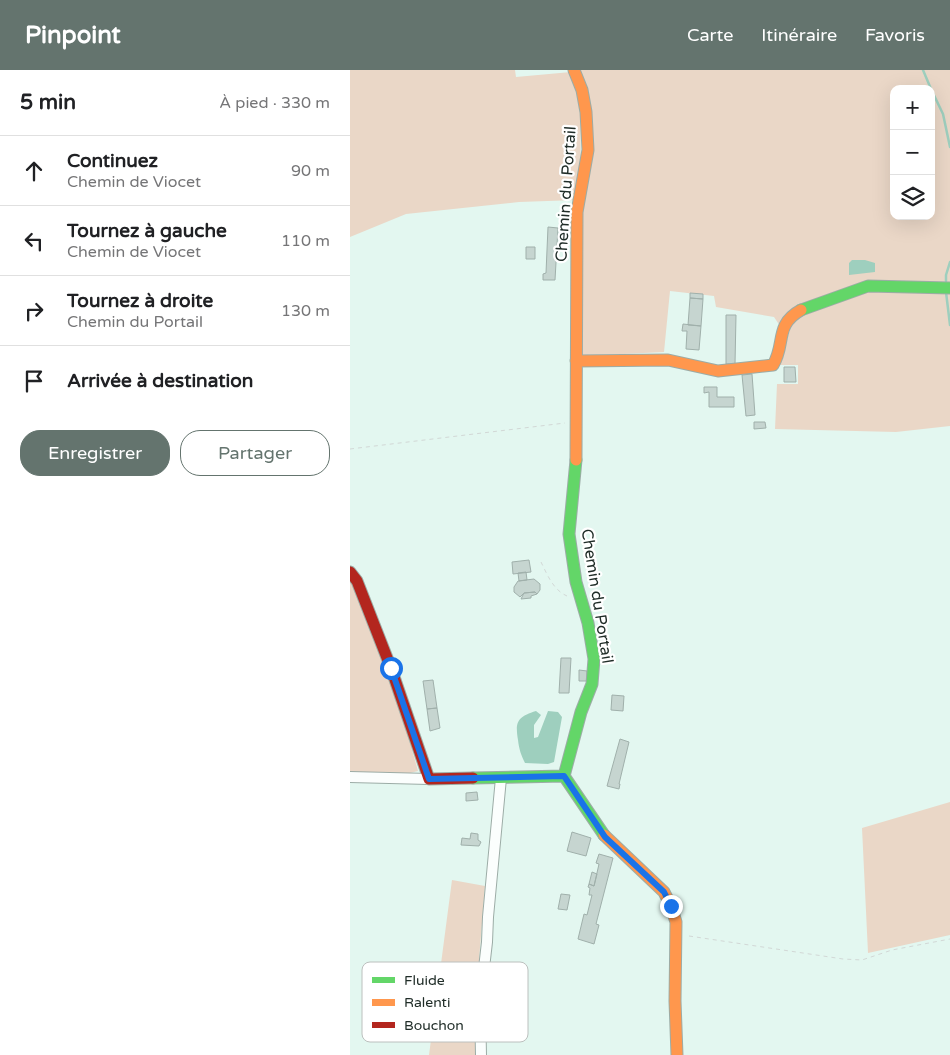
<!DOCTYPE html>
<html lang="fr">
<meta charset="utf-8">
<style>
body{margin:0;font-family:"Varela Round",sans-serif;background:#f2f2f2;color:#202124}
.controls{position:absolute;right:15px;top:15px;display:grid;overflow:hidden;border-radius:10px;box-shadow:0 5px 20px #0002}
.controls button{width:45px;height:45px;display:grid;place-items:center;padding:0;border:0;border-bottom:1px solid #e0e0e0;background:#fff;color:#202124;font:25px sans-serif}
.stop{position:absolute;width:15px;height:15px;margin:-11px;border:4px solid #1a73e8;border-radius:50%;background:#fff}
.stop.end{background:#1a73e8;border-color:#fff;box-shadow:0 1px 5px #0008}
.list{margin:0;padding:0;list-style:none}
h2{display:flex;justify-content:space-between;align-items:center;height:65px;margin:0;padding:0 20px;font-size:21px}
h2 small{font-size:16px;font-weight:400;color:#757577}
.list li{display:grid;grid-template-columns:32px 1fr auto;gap:15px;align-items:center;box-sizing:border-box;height:70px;padding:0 20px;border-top:1px solid #e0e0e0}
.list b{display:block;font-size:19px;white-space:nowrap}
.list p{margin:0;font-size:16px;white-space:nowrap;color:#757577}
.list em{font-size:16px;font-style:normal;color:#757577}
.actions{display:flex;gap:10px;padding:15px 20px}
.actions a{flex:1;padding:11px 0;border:1px solid #64746e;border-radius:20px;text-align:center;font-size:18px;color:#64746e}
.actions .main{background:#64746e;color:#fff}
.icon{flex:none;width:28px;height:28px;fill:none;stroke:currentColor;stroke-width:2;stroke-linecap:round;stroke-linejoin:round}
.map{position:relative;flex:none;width:600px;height:985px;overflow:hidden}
header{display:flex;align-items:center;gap:30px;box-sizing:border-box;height:70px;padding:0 25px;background:#64746e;color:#fff}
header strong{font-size:24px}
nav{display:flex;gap:28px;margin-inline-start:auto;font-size:18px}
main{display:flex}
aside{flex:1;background:#fff}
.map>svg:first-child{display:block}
</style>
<header>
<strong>Pinpoint</strong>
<nav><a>Carte</a><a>Itinéraire</a><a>Favoris</a></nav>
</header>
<main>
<aside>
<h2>5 min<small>À pied · 330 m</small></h2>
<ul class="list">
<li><svg class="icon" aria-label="ahead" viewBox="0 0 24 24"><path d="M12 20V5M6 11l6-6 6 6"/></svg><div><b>Continuez</b><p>Chemin de Viocet</p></div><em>90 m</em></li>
<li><svg class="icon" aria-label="left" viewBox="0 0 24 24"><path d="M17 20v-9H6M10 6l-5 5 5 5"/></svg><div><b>Tournez à gauche</b><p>Chemin de Viocet</p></div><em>110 m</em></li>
<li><svg class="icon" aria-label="right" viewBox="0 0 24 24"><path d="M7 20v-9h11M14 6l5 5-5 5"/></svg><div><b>Tournez à droite</b><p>Chemin du Portail</p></div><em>130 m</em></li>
<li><svg class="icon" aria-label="arrive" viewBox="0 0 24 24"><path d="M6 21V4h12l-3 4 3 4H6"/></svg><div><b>Arrivée à destination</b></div></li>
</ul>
<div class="actions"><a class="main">Enregistrer</a><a>Partager</a></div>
</aside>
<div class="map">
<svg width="600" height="985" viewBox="0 0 600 985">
<rect width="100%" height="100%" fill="#e3f7f0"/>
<!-- green -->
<path fill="#ead7c7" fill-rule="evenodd" d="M0,0H165L166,7L221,2L230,26L233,80L226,130L169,132L56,144L0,167Z
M230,0H600V214L533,211L430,256L424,247L366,237L364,226L320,221L314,282L232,286ZM544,19H581V146H544Z
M508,222H600V356L546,362L425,359L427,314H448V295H429L443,250Z
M0,508L38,595L68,701L52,705L0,703Z
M600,732V865L518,883L512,758Z
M102,810L135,816L124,952L126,985H79Z"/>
<!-- water -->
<path fill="#9ecfbe" d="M502,190H515L525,193V202L499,205V193Z
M186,641L191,645L184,655V668L188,667L198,641L208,642L212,647L204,692L198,694L175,693C171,685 169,679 168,670C165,652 167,647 186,641Z"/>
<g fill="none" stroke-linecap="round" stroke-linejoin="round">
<!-- stream -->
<path stroke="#9ecfbe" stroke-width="2.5" d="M573,0L581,19
M581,19L593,44L600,77
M596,211V205L600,192
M596,222L600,255"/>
</g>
<!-- building -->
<path fill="#c6d5d0" stroke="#a0b0ab" d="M198,157L208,158L205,210H193V204L196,203Z
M176,177H185V189H176Z
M340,223L353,224V229L340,228Z
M340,228L353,229L351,256L338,255Z
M376,245H386L385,294H376Z
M333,254L351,256L349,280L336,279L337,261H332Z
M434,297H445L446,312H434Z
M402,304L405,345L396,346L392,305Z
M354,317H367V327H384V337H359V322L354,323Z
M404,352H415L416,358L404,359Z
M179,490L181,502L163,504L162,492Z
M176,502L177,510L169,511L168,503Z
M184,509L190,514V520L187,524L185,522L174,523L170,527L164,522V517L168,511Z
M185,522L187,524L181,526V528L171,529L174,523Z
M211,588H221L219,623H209Z
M229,600L237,601V611H229Z
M83,610L87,638L77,639L73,611Z
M262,625L274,626L273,641L261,640Z
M87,638L90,658L80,661L77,639Z
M270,669L279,672L269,714H270L269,719L257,716Z
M127,722L128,730L116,731V723Z
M222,762L241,768L236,786L217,781Z
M121,763L128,764V770L131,772L129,776L111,775L112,768L120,769Z
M249,784L263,788L246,854L249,855L244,874L228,869L234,844L237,845L242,825H239L240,818L238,817L239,814L244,816L249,794L246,793Z
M242,802L247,804L244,816L239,814Z
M211,824L220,825L217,840L208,839Z"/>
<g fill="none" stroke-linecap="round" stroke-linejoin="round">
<defs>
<path id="street" d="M0,707L79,709
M131,985L130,933L137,872L138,847L151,708"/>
<path id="fast" d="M451,240L518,216L600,218
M226,390L219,464L226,512L238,553L244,589L242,614L231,642L214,706L254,765
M123,708L214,706"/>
<path id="slow" d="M224,0L232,20L236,42L238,80L227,142L226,390
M226,291L318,290L368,301L423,295C436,274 424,255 451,240
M254,765L314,822L321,836L326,852L325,931L327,985"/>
<path id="jam" d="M0,502L7,511L41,598L79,709L123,708"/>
</defs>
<!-- street casing -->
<use href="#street" stroke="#9caca6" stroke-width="12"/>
<!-- fast casing -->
<use href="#fast" stroke="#9caca6" stroke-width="13"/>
<!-- slow casing -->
<use href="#slow" stroke="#9caca6" stroke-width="13"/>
<!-- jam casing -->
<use href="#jam" stroke="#9caca6" stroke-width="13"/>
<!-- path -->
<path stroke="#d2d8d6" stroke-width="1" stroke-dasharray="4 4" stroke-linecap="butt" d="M0,379L215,353
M191,492C197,504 203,520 217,526
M339,866L493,889L512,890L542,880L600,869"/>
<!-- street -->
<use href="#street" stroke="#fbfefd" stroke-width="10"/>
<!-- fast -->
<use href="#fast" stroke="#63d668" stroke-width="11"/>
<!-- slow -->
<use href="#slow" stroke="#ff974d" stroke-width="11"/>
<!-- jam -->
<use href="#jam" stroke="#b3261e" stroke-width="11"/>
</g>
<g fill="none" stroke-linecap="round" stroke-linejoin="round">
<!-- route -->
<path stroke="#1a73e8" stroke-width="6" d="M41,598L79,709L214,706L255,767L314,822L321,836"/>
</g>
<g text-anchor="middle" stroke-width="4.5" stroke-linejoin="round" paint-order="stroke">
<!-- street labels -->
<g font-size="16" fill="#202d28" stroke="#fff">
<text transform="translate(215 124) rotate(-86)" y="6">Chemin du Portail</text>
<text transform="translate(248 526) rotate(81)" y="6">Chemin du Portail</text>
</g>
</g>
<!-- legend -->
<rect x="12" y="892" width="166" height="80" rx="8" fill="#fff" stroke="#bcc0be" stroke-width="1"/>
<rect x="22" y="907" width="23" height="6" fill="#63d668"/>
<rect x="22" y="929" width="23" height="7" fill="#ff974d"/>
<rect x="22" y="952" width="23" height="6" fill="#b3261e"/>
<g font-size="14" fill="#202d28">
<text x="54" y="915">Fluide</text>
<text x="54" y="937">Ralenti</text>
<text x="54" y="960">Bouchon</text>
</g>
</svg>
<div class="controls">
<button>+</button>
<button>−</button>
<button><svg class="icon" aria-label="layers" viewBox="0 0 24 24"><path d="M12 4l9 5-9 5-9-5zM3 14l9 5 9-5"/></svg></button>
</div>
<div class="stop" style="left:41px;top:598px"></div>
<div class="stop end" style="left:321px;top:836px"></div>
</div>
</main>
